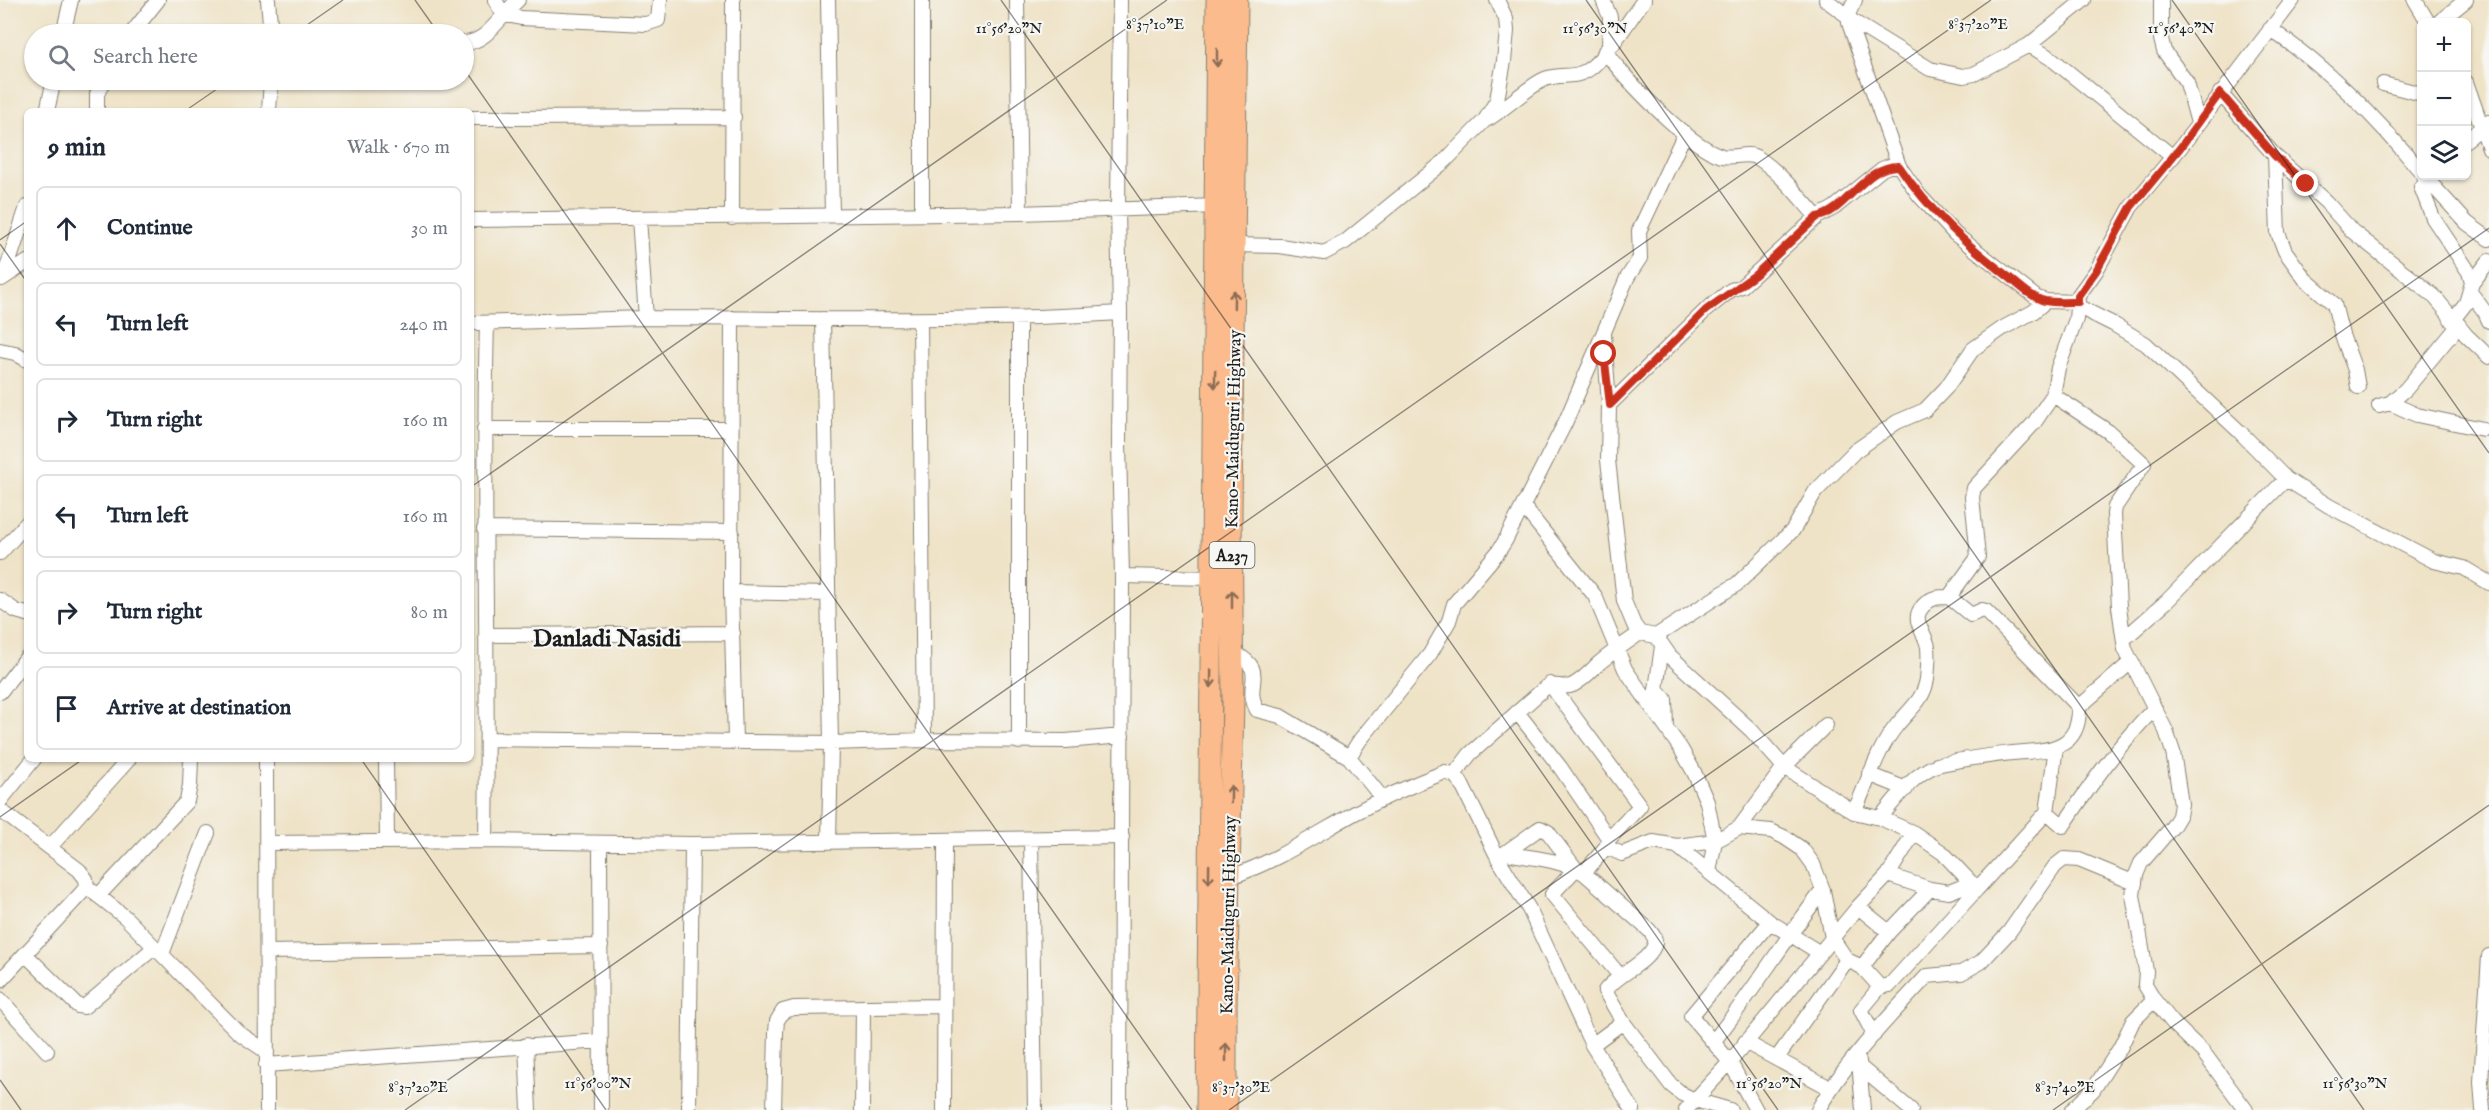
<!DOCTYPE html>
<meta charset="utf-8">
<style>
body{margin:0;font-family:"IM FELL English",serif;background:#f6f6f7;color:#1f2937}
.controls{position:absolute;right:18px;top:18px;display:grid;overflow:hidden;border-radius:9px;box-shadow:0 2px 4px #0004}
.controls button{width:54px;height:54px;display:grid;place-items:center;padding:0;border:0;border-bottom:2px solid #e0e1e3;background:#fff;color:#1f2937;font:30px sans-serif}
.stop{position:absolute;width:18px;height:18px;margin:-14px;border:4px solid #c8321e;border-radius:50%;background:#fff}
.stop.end{background:#c8321e;border-color:#fff;box-shadow:0 2px 6px #0008}
.list{margin:0;padding:0;list-style:none}
h2{display:flex;justify-content:space-between;align-items:center;height:78px;margin:0;padding:0 24px;font-size:26px}
h2 small{font-size:20px;font-weight:400;color:#747a83}
.list li{display:grid;grid-template-columns:39px 1fr auto;gap:18px;align-items:center;box-sizing:border-box;height:84px;margin:0 12px 12px;padding:0 12px;border:2px solid #e0e1e3;border-radius:9px}
.list b{display:block;font-size:22px;white-space:nowrap}
.list em{font-size:20px;font-style:normal;color:#747a83}
.icon{flex:none;width:33px;height:33px;fill:none;stroke:currentColor;stroke-width:2;stroke-linecap:round;stroke-linejoin:round}
.map{position:relative;flex:none;width:2489px;height:1110px;overflow:hidden}
.search{position:absolute;background:#fff;box-shadow:0 2px 4px #0004;left:24px;top:24px;width:450px;height:66px;display:flex;align-items:center;gap:15px;box-sizing:border-box;padding:0 21px;border-radius:33px;color:#747a83;font-size:22px}
.panel{position:absolute;background:#fff;box-shadow:0 2px 4px #0004;left:24px;top:108px;width:450px;height:654px;border-radius:9px}
.map>svg:first-child{display:block}
</style>
<div class="map">
<svg width="2489" height="1110" viewBox="0 0 2489 1110">
<rect width="100%" height="100%" fill="#f6f6f2"/>
<filter id="ink" filterUnits="userSpaceOnUse"><feTurbulence type="fractalNoise" baseFrequency=".0167" numOctaves="2"/><feDisplacementMap in="SourceGraphic" scale="12" xChannelSelector="R" yChannelSelector="G"/><feConvolveMatrix kernelMatrix="1 2 1 2 8 2 1 2 1" color-interpolation-filters="sRGB"/></filter>
<filter id="wash" filterUnits="userSpaceOnUse"><feTurbulence type="fractalNoise" baseFrequency=".008" numOctaves="4" result="noise"/><feDisplacementMap in="SourceGraphic" scale="24" xChannelSelector="R" yChannelSelector="G"/><feGaussianBlur stdDeviation="1.35" result="paint"/><feColorMatrix in="noise" values="0 0 0 0 0 0 0 0 0 0 0 0 0 0 0 0 0 1.4 0 .05"/><feComposite in="paint" operator="in"/></filter>
<g filter="url(#wash)">
<rect width="100%" height="100%" fill="#efe3c7"/>
</g>
<g filter="url(#ink)">
<g fill="none" stroke-linecap="round" stroke-linejoin="round">
<defs>
<path id="minor" d="M268,0L271,34
M495,0L503,14L521,18L646,24L658,20L660,0
M828,0L832,215
M1017,0L1020,213
M1120,0L1118,208L1120,313L1119,444L1122,576L1120,1110
M1603,0L1610,17L1609,46
M1826,0L1849,17
M1855,0L1849,12V23L1899,166L1919,195L1955,234L2037,298L2046,301L2078,302
M2161,0V39L2164,51L2187,83L2198,123
M2415,0L2428,22
M1849,19L1930,69L1963,76L1974,74L2029,45L2084,0
M2439,22L2466,0
M2270,29C2328,68 2378,119 2422,173
M63,34L71,0
M131,34L158,0
M464,43C487,43 501,15 518,0
M2029,45L2052,59L2173,157
M1605,51C1626,80 1688,146 1722,156C1734,159 1747,151 1758,158C1781,173 1799,197 1817,217
M2466,82L2489,148
M2383,84L2422,94
M2220,93L2275,156L2326,202L2352,231L2434,296L2466,335L2489,357
M47,111L54,80
M97,111V94L104,80
M269,111L271,80
M471,118L734,117
M1488,119C1505,109 1530,85 1545,79C1563,72 1576,81 1593,66C1613,48 1628,21 1644,0
M2466,140L2488,122
M2275,156L2278,233L2285,251L2305,279L2334,304L2342,335L2355,370L2358,387
M2424,176L2467,223L2489,239
M2421,187L2433,218L2469,272L2472,283L2466,303L2452,321L2450,317
M922,214V0
M732,218L733,0
M471,220L1020,213L1217,206
M1234,245L1280,246L1324,253L1345,242L1445,161L1485,120L1497,100L1504,61L1507,31L1506,19L1497,0
M4,277L27,207
M2,279L27,262
M2472,283L2489,261
M2470,292L2485,312L2489,321
M2077,306L2113,324L2146,344L2240,432L2286,479L2329,506L2434,561L2464,568L2489,583
M646,318C804,318 962,323 1120,313
M732,318L731,592L735,741
M823,319L831,743L829,842
M920,320L924,740
M471,323L646,318L639,218
M1604,334L1609,405L1608,460L1624,601L1634,625L1640,633L1656,636L1737,584L1793,530L1815,492L1855,451L1897,422L1925,410L1946,388L1973,349L2003,328L2033,312L2046,301
M0,350L15,353L27,360
M2053,395L2109,432L2144,464L2115,507L2114,514L2119,607L2125,649L2166,731L2173,752L2181,804L2179,816L2173,826L2141,863L2136,875L2133,895L2146,971L2145,985L2154,1000L2173,1023L2203,1052L2246,1110
M2390,403L2417,415L2483,429
M1609,405L1706,310L1731,290L1742,286L1817,217L1834,208L1882,169L1889,166H1899
M2379,406L2390,403L2406,389L2459,325
M484,429H731
M1523,506L1595,596L1625,669L1681,749L1694,772L1707,802L1715,841L1709,872
M484,529L732,532
M0,553L27,523
M1122,576L1212,578
M731,592L828,594
M1949,597L1971,615L1982,610L1986,611L2079,707
M0,600L16,611L27,614
M488,635L733,633
M1656,636L1670,656L1751,730L1784,767L1854,812L1880,818L1914,833L1943,853L1977,889L2047,812L2063,826C2091,784 2119,744 2154,709
M2124,639L2167,601L2286,479
M1233,652C1271,672 1242,683 1257,710L1280,716L1349,757L1383,799
M1550,684L1640,806L1609,839
M1657,690L1665,699L1666,727L1654,704L1662,646
M0,692L27,657
M1517,712L1560,767L1609,839L1606,847
M488,739L831,743L924,740L1066,741L1122,736
M1019,742V319
M1349,757L1360,740L1430,654L1449,621L1454,604L1498,552L1505,541L1565,423L1627,278L1640,258L1639,231L1685,133
M266,759L267,1110
M386,759L387,841
M1869,774L1906,789
M1454,775L1470,754L1546,687C1555,682 1562,690 1573,685C1583,680 1590,672 1598,664C1611,653 1626,643 1640,633
M0,801L34,759
M0,810L79,870L86,879L87,887L125,917L239,1033L267,1052
M1854,812C1868,783 1876,751 1897,725C1909,710 1924,700 1927,679C1928,669 1929,657 1928,647C1925,630 1909,620 1924,605C1932,597 1938,597 1949,597L1978,557L1972,497L1974,488L2034,423L2053,395L2058,368L2076,319L2078,296L2096,271L2131,207L2180,148L2293,0
M2047,812L2056,747
M1880,818C1896,799 1913,774 1937,765C1961,759 1987,756 2012,753C2046,750 2080,752 2079,707L2131,662
M1739,828L1784,767L1826,725
M1031,839L1035,1110
M486,841C489,668 482,495 487,323
M268,843L486,841L692,844L1122,837
M600,843L601,1110
M1677,846L1770,922L1820,953
M50,847L129,759
M1505,853L1537,830L1540,828L1548,832L1576,869L1552,894L1620,976
M1498,858L1505,853C1535,859 1556,858 1584,873L1606,847L1622,854L1653,842L1677,846L1715,841L1739,828L1771,831L1784,837L1802,849L1813,864L1823,890L1832,938L1847,960L1862,967L1880,987L1861,1010L1874,1035
M1584,873L1649,930C1652,934 1656,938 1655,943C1651,962 1615,975 1605,991L1623,1022
M1888,875L1930,889L1949,892L1972,883
M1230,877C1275,862 1312,837 1353,814C1382,798 1414,784 1445,772L1454,775L1460,781L1498,858L1529,909L1592,1045L1633,1110
M98,896L187,801L190,785L191,759
M1858,907L1889,932L1862,967
M1889,932L1930,889
M268,952L601,946
M25,954L78,1006L84,1007L155,947
M162,954L208,833
M0,981L87,887
M1880,987L1890,985L1977,889
M0,999L47,1051
M1713,1042L1691,1016L1770,922
M1745,1042L1830,1088
M526,1045L529,1110
M1592,1045L1623,1022L1671,1085L1682,1094L1695,1100L1730,1062L1858,907L1888,875L1914,833
M1777,1058L1847,960
M1859,1061L1863,1110
M266,1065L601,1041
M1860,1067L1911,1110
M689,1110L692,844
M774,1110L776,1032L777,1021L783,1011L794,1008L943,1006
M862,1110L863,1007
M944,1110L945,841
M1686,1110L1695,1100L1730,1110
M1756,1110L1730,1062L1713,1042C1752,993 1785,939 1823,890
M1818,1110C1844,1063 1890,1016 1927,976L1961,973L1981,962L2009,932L2055,866L2064,859L2079,860L2135,883
M2072,1110L2093,1090L2120,1048L2133,1021L2154,1000
M2483,1110L2481,1082L2489,956"/>
<path id="highway" d="M1207,1110L1217,0
M1226,1110V1005L1233,702L1231,512L1237,0"/>
</defs>
<!-- minor casing -->
<use href="#minor" stroke="#868072" stroke-width="16"/>
<!-- highway casing -->
<use href="#highway" stroke="#868072" stroke-width="23"/>
<!-- minor -->
<use href="#minor" stroke="#fff" stroke-width="14"/>
<!-- highway -->
<use href="#highway" stroke="#fbbb8c" stroke-width="21"/>
</g>
<!-- one-way arrows -->
<defs><path id="oneway-shaft" d="M-6 0H5M1.5-3L5.5 0L1.5 3" fill="none" stroke-width="1.6" stroke-linecap="round" stroke-linejoin="round" transform="scale(1.5)"/></defs>
<g stroke="#8c6c54">
<use href="#oneway-shaft" transform="translate(1217 58) rotate(90)"/>
<use href="#oneway-shaft" transform="translate(1234 299) rotate(-89)"/>
<use href="#oneway-shaft" transform="translate(1215 379) rotate(91)"/>
<use href="#oneway-shaft" transform="translate(1232 599) rotate(-90)"/>
<use href="#oneway-shaft" transform="translate(1211 679) rotate(91)"/>
<use href="#oneway-shaft" transform="translate(1231 794) rotate(-89)"/>
<use href="#oneway-shaft" transform="translate(1209 874) rotate(91)"/>
<use href="#oneway-shaft" transform="translate(1226 1052) rotate(-90)"/>
</g>
</g>
<g fill="none" stroke-linecap="round" stroke-linejoin="round" filter="url(#ink)">
<!-- route -->
<path stroke="#c8321e" stroke-width="8" d="M1604,354L1610,405L1706,310L1755,275L1817,217C1848,211 1864,165 1899,166C1930,212 1966,244 2010,278C2020,286 2032,298 2045,301C2055,303 2067,302 2078,302V296L2096,271L2131,207L2180,148L2220,93L2275,156L2306,184"/>
</g>
<!-- ticks -->
<path fill="none" stroke="#1c1c1c" stroke-width="1.5" stroke-opacity="0.45" d="M415,0L439,34M1001,0L1778,1110M1586,0L2364,1110M2172,0L2489,453M294,34L343,0M464,69L1192,1110M185,111L230,80M0,240L27,221M0,244L27,282M471,487L1167,0M361,759L606,1110M0,817L83,759M0,1080L21,1110M405,1110L1991,0M1229,1110L2489,228M2053,1110L2489,805"/>
<g text-anchor="middle" stroke-width="4.5" stroke-linejoin="round" paint-order="stroke">
<!-- shield labels -->
<rect fill="#f6f6f2" stroke="#5d5d5c" stroke-width="1.5" x="1209.5" y="542" width="45" height="26" rx="4.5"/>
<g font-size="16" font-weight="bold" fill="#1c1c1c">
<text x="1232" y="561">A237</text>
</g>
<!-- street labels -->
<g font-size="18" fill="#1c1c1c" stroke="#f6f6f2">
<text transform="translate(1233 429) rotate(-89)" y="6">Kano-Maiduguri Highway</text>
<text transform="translate(1228 915) rotate(-89)" y="6">Kano-Maiduguri Highway</text>
</g>
<!-- district labels -->
<g font-size="24" font-weight="bold" fill="#1c1c1c" stroke="#f6f6f2">
<text x="607" y="646">Danladi Nasidi</text>
</g>
</g>
<g font-size="15" text-anchor="middle" fill="#1c1c1c" stroke="#f6f6f2" stroke-width="4.5" stroke-linejoin="round" paint-order="stroke">
<text x="1155" y="29">8°37'10"E</text>
<text x="1978" y="29">8°37'20"E</text>
<text x="1009" y="33">11°56'20"N</text>
<text x="1595" y="33">11°56'30"N</text>
<text x="2181" y="33">11°56'40"N</text>
<text x="598" y="1088">11°56'00"N</text>
<text x="1769" y="1088">11°56'20"N</text>
<text x="2355" y="1088">11°56'30"N</text>
<text x="418" y="1092">8°37'20"E</text>
<text x="1241" y="1092">8°37'30"E</text>
<text x="2065" y="1092">8°37'40"E</text>
</g>
</svg>
<div class="controls">
<button>+</button>
<button>−</button>
<button><svg class="icon" aria-label="layers" viewBox="0 0 24 24"><path d="M12 4l9 5-9 5-9-5zM3 14l9 5 9-5"/></svg></button>
</div>
<div class="stop" style="left:1604px;top:354px"></div>
<div class="stop end" style="left:2306px;top:184px"></div>
<div class="search"><svg class="icon" aria-label="search" viewBox="0 0 24 24"><circle cx="10" cy="10" r="6"/><path d="M15 15l6 6"/></svg>Search here</div>
<section class="panel">
<h2>9 min<small>Walk · 670 m</small></h2>
<ul class="list">
<li><svg class="icon" aria-label="ahead" viewBox="0 0 24 24"><path d="M12 20V5M6 11l6-6 6 6"/></svg><div><b>Continue</b></div><em>30 m</em></li>
<li><svg class="icon" aria-label="left" viewBox="0 0 24 24"><path d="M17 20v-9H6M10 6l-5 5 5 5"/></svg><div><b>Turn left</b></div><em>240 m</em></li>
<li><svg class="icon" aria-label="right" viewBox="0 0 24 24"><path d="M7 20v-9h11M14 6l5 5-5 5"/></svg><div><b>Turn right</b></div><em>160 m</em></li>
<li><svg class="icon" aria-label="left" viewBox="0 0 24 24"><path d="M17 20v-9H6M10 6l-5 5 5 5"/></svg><div><b>Turn left</b></div><em>160 m</em></li>
<li><svg class="icon" aria-label="right" viewBox="0 0 24 24"><path d="M7 20v-9h11M14 6l5 5-5 5"/></svg><div><b>Turn right</b></div><em>80 m</em></li>
<li><svg class="icon" aria-label="arrive" viewBox="0 0 24 24"><path d="M6 21V4h12l-3 4 3 4H6"/></svg><div><b>Arrive at destination</b></div></li>
</ul>
</section>
</div>
